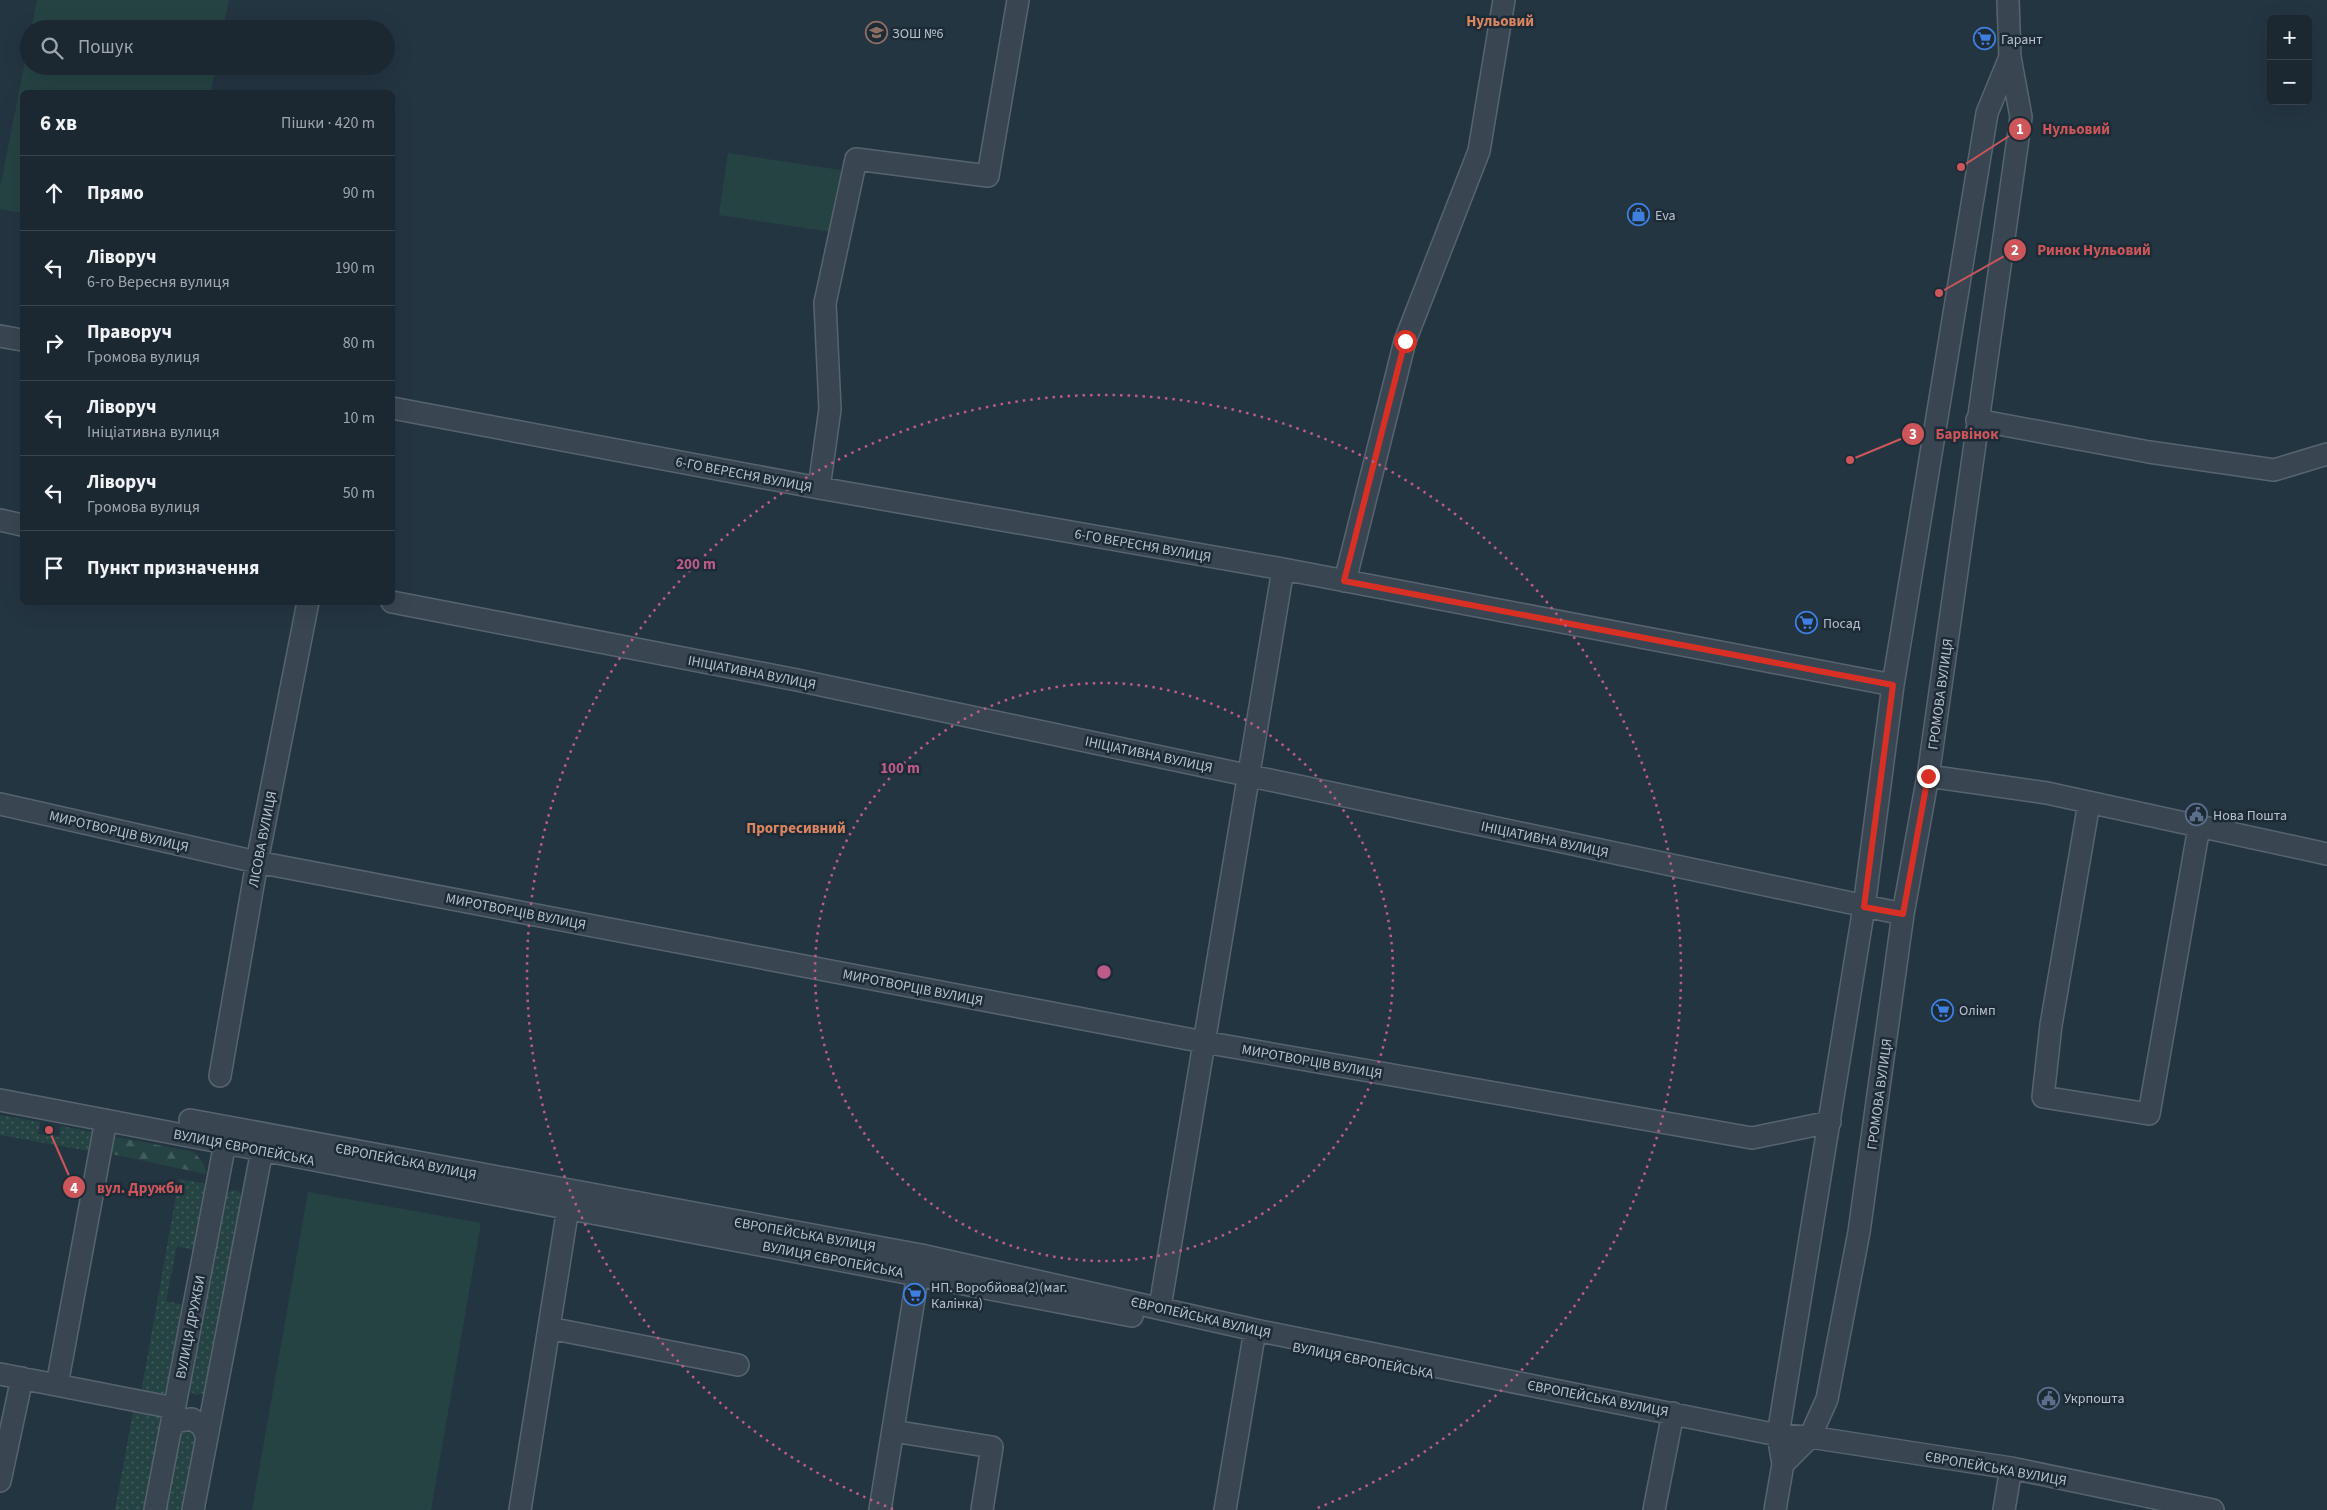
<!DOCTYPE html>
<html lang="uk">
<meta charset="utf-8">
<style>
body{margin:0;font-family:"Source Sans 3",sans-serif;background:#24303a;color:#f1f3f6}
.controls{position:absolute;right:15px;top:15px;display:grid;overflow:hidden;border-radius:8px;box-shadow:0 5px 20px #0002}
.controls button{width:45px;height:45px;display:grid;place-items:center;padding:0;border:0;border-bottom:1px solid #39444d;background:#1b2832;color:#f1f3f6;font:25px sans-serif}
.stop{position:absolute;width:15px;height:15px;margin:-11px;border:4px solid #d93025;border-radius:50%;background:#fff}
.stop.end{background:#d93025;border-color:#fff;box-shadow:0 1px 5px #0008}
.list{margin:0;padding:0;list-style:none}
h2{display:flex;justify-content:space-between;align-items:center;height:65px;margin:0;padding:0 20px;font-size:21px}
h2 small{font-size:16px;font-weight:400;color:#a0a6ac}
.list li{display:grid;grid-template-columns:32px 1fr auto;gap:15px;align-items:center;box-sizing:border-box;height:75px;padding:0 20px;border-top:1px solid #39444d}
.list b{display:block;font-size:19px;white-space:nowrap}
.list p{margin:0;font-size:16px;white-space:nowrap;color:#a0a6ac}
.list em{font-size:16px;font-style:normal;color:#a0a6ac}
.icon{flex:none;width:28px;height:28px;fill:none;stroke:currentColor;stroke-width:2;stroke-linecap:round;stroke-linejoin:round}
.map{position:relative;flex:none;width:2327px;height:1510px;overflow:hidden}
.search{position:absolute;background:#1b2832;box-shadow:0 5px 20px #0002;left:20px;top:20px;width:375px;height:55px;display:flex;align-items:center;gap:12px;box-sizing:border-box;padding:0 18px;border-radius:28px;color:#a0a6ac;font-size:19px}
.panel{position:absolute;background:#1b2832;box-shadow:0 5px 20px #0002;left:20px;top:90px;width:375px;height:515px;border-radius:8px}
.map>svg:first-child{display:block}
</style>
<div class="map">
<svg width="2327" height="1510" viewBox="0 0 2327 1510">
<defs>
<pattern id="grass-dots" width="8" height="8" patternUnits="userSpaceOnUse" patternTransform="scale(1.25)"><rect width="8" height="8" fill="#264343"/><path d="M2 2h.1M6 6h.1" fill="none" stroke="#435c5d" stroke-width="1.8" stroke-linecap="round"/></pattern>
<pattern id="forest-firs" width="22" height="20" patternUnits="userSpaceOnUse" patternTransform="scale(1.25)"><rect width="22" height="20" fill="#264343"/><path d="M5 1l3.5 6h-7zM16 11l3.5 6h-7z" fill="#435c5d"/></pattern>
</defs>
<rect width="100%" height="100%" fill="#243542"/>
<!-- grass -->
<path fill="url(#grass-dots)" d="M0,1115L40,1122L38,1134L59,1137L61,1126L97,1133L94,1152L0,1135Z
M179,1179L207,1184L194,1250L177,1246L166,1301L184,1305L165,1398L141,1393Z
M237,1190L243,1196L206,1393L196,1395L191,1392L189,1385L226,1194L231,1191Z
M134,1407L162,1413L144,1510H115Z
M186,1431L192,1432L197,1437L185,1510H164L180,1435Z"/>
<!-- forest -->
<path fill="url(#forest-firs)" d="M111,1136L194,1152L204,1164L206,1174L107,1153Z"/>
<!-- pitch -->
<path fill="#264343" d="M37,0H229L223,29H31Z
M29,41V66H216L211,92H22V213L0,209V188Z
M728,153L847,171L838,233L719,215Z
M308,1192L481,1223L431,1510H252Z"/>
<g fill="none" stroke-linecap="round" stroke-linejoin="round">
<defs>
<path id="minor" d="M0,336L22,340
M392,408L819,488L1283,569L1893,685
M1977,420L2149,452L2274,470L2327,454
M819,488L830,409L825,303L856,159L988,176L1018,0
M0,520L22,525
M1345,581L1405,341L1479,151L1504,0
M392,602L797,680L1903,914
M1928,776L2047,793L2327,854
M2089,803L2051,1025L2043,1097L2149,1114L2199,827
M0,804L257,862L1204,1042L1752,1138L1830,1122
M220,1076L257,862L308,602
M0,1100L1132,1316
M190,1120L921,1255L1255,1330L1778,1435L1810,1437L2011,1468L2213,1510
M1160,1307L1283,569
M549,1328L738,1365
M0,1374L174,1408
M57,1385L106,1120
M171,1428L178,1421L192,1419L202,1426L207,1437
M893,1431L992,1447L982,1510
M1783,1464L1810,1437L1827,1399L1859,1232L1903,914L1929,770L2021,117L2010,57L2008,0
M0,1481L22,1378
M155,1510L225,1143
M193,1510L262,1150
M520,1510L570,1195
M880,1510L920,1261
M1225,1510L1255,1330
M1654,1510L1673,1413
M1775,1510L1783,1464L1778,1435L1864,907L1893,685L1987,113L2010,57
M2004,1510L2011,1468"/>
</defs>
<!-- minor casing -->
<use href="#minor" stroke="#57646f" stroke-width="24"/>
<!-- minor -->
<use href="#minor" stroke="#394652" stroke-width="21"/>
</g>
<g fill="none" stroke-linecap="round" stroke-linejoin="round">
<!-- route -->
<path stroke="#d93025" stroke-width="6" d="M1405,341L1344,581L1893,685L1864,907L1903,914L1928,776"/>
</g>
<!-- distance rings -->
<g fill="none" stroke="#bd5c88" stroke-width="2.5" stroke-dasharray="2.5 5">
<circle cx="1104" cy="972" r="289"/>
<path d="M893 1509A577 577 0 1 1 1315 1509"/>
</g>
<!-- icons -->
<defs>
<symbol id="school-ring" viewBox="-11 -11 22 22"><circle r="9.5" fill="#1d2b37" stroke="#8d6e63" stroke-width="1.5"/><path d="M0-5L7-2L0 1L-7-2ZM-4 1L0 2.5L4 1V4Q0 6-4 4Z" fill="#8d6e63"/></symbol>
<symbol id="supermarket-ring" viewBox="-11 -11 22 22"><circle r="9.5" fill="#1d2b37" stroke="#3f7fe0" stroke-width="1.5"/><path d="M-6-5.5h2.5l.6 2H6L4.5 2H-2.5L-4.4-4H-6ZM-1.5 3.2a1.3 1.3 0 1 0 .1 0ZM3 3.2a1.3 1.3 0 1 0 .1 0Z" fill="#3f7fe0"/></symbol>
<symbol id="shop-ring" viewBox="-11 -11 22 22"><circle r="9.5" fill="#1d2b37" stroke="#3f7fe0" stroke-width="1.5"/><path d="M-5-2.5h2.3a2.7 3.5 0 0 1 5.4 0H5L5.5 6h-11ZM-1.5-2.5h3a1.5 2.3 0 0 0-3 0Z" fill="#3f7fe0"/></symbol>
<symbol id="civic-ring" viewBox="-11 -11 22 22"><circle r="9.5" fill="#1d2b37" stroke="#5c6f8a" stroke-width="1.5"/><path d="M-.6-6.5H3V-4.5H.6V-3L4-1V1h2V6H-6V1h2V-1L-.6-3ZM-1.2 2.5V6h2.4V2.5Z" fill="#5c6f8a"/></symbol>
</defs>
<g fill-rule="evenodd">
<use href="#school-ring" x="864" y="20" width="25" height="25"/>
<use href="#supermarket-ring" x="1972" y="26" width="25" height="25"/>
<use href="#shop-ring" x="1626" y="202" width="25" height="25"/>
<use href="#supermarket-ring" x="1794" y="610" width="25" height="25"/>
<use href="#civic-ring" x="2184" y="802" width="25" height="25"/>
<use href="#supermarket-ring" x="1930" y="998" width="25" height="25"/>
<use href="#supermarket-ring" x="902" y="1282" width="25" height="25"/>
<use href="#civic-ring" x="2036" y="1386" width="25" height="25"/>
</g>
<g text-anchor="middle" stroke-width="5" stroke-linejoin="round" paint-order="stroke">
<!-- poi labels -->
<g font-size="14" fill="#b6c1cc" stroke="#1d2b37" text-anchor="start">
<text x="892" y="38">ЗОШ №6</text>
<text x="2001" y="44">Гарант</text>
<text x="1655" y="220">Eva</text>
<text x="1823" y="628">Посад</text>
<text x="2213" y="820">Нова Пошта</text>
<text x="1959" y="1015">Олімп</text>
<text x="931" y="1292">НП. Воробйова(2)(маг.<tspan x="931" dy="16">Калінка)</tspan></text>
<text x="2064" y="1403">Укрпошта</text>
</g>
<!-- street labels -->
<g font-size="14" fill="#b6c1cc" stroke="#1d2b37">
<text transform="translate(744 474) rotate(11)" y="5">6-ГО ВЕРЕСНЯ ВУЛИЦЯ</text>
<text transform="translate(1143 545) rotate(10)" y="5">6-ГО ВЕРЕСНЯ ВУЛИЦЯ</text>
<text transform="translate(752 672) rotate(11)" y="5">ІНІЦІАТИВНА ВУЛИЦЯ</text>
<text transform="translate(1940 694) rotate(-82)" y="5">ГРОМОВА ВУЛИЦЯ</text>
<text transform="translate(1149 754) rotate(12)" y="5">ІНІЦІАТИВНА ВУЛИЦЯ</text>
<text transform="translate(119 831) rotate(13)" y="5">МИРОТВОРЦІВ ВУЛИЦЯ</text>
<text transform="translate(262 839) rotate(-79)" y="5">ЛІСОВА ВУЛИЦЯ</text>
<text transform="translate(1545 839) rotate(12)" y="5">ІНІЦІАТИВНА ВУЛИЦЯ</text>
<text transform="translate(516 911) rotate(11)" y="5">МИРОТВОРЦІВ ВУЛИЦЯ</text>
<text transform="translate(913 987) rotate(11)" y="5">МИРОТВОРЦІВ ВУЛИЦЯ</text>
<text transform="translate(1312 1061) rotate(10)" y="5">МИРОТВОРЦІВ ВУЛИЦЯ</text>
<text transform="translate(1879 1094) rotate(-82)" y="5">ГРОМОВА ВУЛИЦЯ</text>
<text transform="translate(244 1147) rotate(11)" y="5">ВУЛИЦЯ ЄВРОПЕЙСЬКА</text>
<text transform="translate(406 1161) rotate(11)" y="5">ЄВРОПЕЙСЬКА ВУЛИЦЯ</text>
<text transform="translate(805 1234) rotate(10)" y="5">ЄВРОПЕЙСЬКА ВУЛИЦЯ</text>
<text transform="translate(833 1259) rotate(11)" y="5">ВУЛИЦЯ ЄВРОПЕЙСЬКА</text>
<text transform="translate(1201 1317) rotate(13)" y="5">ЄВРОПЕЙСЬКА ВУЛИЦЯ</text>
<text transform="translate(190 1327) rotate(-79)" y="5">ВУЛИЦЯ ДРУЖБИ</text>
<text transform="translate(1363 1360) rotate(11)" y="5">ВУЛИЦЯ ЄВРОПЕЙСЬКА</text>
<text transform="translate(1598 1398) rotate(11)" y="5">ЄВРОПЕЙСЬКА ВУЛИЦЯ</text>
<text transform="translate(1996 1468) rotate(10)" y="5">ЄВРОПЕЙСЬКА ВУЛИЦЯ</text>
</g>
<!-- neighbourhood labels -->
<g font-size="15" font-weight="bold" fill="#dc8661" stroke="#1d2b37">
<text x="1500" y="26">Нульовий</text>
<text x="796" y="833">Прогресивний</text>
</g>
</g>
<circle cx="1104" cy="972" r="8" fill="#bd5c88" stroke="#1d2b37" stroke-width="2.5"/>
<g font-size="15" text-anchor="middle" font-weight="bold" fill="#bd5c88" stroke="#1d2b37" stroke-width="5" stroke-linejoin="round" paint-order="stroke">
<text x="696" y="569">200 m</text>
<text x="900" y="773">100 m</text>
</g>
<!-- callouts -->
<path fill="none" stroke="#cc5659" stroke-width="2" d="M1961 167L2020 129M1939 293L2015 250M1850 460L1913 434M49 1130L74 1187"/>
<g fill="#cc5659" stroke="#1d2b37" stroke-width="2">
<circle cx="1961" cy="167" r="5"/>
<circle cx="1939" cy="293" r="5"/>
<circle cx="1850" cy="460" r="5"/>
<circle cx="49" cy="1130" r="5"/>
<circle cx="2020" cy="129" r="12"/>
<circle cx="2015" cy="250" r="12"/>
<circle cx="1913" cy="434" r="12"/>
<circle cx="74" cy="1187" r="12"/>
</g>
<g font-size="15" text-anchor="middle" font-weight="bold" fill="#fff">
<text x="2020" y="134">1</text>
<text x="2015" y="255">2</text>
<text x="1913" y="439">3</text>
<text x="74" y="1193">4</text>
</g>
<g font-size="15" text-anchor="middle" font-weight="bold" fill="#cc5659" stroke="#1d2b37" stroke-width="5" stroke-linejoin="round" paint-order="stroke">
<text x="2076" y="134">Нульовий</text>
<text x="2094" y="255">Ринок Нульовий</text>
<text x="1967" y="439">Барвінок</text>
<text x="140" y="1193">вул. Дружби</text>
</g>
</svg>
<div class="controls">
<button>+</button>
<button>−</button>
</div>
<div class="stop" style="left:1405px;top:341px"></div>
<div class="stop end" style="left:1928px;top:776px"></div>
<div class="search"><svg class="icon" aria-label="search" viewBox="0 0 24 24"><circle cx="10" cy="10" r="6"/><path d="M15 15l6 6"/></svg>Пошук</div>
<section class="panel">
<h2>6 хв<small>Пішки · 420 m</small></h2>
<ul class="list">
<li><svg class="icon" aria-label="ahead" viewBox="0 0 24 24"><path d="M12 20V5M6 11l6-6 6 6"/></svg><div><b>Прямо</b></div><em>90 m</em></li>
<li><svg class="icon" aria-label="left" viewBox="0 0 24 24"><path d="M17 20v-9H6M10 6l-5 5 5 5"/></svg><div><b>Ліворуч</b><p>6-го Вересня вулиця</p></div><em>190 m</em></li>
<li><svg class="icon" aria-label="right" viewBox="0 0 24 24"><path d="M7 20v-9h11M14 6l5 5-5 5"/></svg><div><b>Праворуч</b><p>Громова вулиця</p></div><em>80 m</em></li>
<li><svg class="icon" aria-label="left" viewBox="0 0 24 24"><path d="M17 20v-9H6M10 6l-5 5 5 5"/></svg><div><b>Ліворуч</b><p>Ініціативна вулиця</p></div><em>10 m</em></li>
<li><svg class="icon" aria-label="left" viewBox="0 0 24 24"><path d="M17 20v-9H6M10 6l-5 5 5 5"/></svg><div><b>Ліворуч</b><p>Громова вулиця</p></div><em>50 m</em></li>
<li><svg class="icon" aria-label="arrive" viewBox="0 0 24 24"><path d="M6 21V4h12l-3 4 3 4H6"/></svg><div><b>Пункт призначення</b></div></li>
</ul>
</section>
</div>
